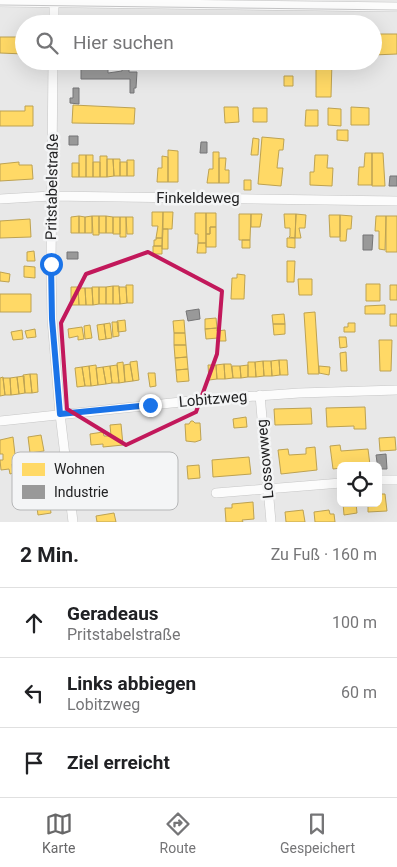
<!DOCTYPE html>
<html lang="de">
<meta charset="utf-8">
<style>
body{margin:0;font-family:Roboto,sans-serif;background:#f6f6f6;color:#202124}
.controls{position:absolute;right:15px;bottom:15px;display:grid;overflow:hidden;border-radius:8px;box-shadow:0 5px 20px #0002}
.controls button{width:45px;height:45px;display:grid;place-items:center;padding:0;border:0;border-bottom:1px solid #e0e0e0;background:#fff;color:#202124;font:25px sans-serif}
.stop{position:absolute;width:15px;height:15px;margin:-11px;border:4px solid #1a73e8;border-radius:50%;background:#fff}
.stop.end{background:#1a73e8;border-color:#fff;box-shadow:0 1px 5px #0008}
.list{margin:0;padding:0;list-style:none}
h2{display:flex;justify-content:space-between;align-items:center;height:65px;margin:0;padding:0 20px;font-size:21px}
h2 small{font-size:16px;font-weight:400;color:#757577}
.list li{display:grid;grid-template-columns:32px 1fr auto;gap:15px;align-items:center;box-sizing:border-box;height:70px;padding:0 20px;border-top:1px solid #e0e0e0}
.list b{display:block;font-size:19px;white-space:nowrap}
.list p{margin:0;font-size:16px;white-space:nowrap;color:#757577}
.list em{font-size:16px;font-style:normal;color:#757577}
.icon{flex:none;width:28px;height:28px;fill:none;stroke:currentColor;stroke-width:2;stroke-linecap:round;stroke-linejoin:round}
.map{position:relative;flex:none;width:397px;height:522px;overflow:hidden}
.search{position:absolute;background:#fff;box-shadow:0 5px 20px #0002;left:15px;right:15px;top:15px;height:55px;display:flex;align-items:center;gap:12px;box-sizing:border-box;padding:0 18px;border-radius:28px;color:#757577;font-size:19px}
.sheet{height:275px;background:#fff}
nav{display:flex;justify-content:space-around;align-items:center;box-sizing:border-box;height:70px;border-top:1px solid #e0e0e0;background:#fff;font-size:14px;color:#757577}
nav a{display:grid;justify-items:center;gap:2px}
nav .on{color:#676768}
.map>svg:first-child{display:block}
</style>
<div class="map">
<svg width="397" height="522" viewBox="0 0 397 522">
<rect width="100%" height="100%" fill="#e8e8e8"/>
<!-- homes -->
<path fill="#ffd966" stroke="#bda252" d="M373,34H397V54L373,55Z
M0,37H24V54L0,53Z
M316,61H332L331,97H316Z
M284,76H293V86H284Z
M73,105L135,108L134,124L72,123Z
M25,106H33V126H0V111H25Z
M224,107H238L239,122L225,123Z
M351,107L369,108V125H351Z
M253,108H267V122H253Z
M328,108L341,109V126L328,125Z
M306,110H318V126H305Z
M337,130H348V141L337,140Z
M262,137L284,139L283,150H279L277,168H283L281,186L258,184Z
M253,138L259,139L258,155H251Z
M168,150L178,151V182H168Z
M213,152H219V183H207L209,169H213Z
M365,153H372V185H358L359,167H364Z
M372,153H383L385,186H372Z
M79,155H86V177H79Z
M86,155H93V177H86Z
M315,155H328L327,168H333L332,186L310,185V172H314Z
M100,156H107V177H100Z
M162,156L168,157V182H157L158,168H162Z
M219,158H226L225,170H229V183H219Z
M107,159H113L114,176L107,177Z
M113,159H120V176H114Z
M127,160H134V176H127Z
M19,162V165H32L33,179L0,181V164Z
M93,162H100V177H93Z
M120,162H127V176H120Z
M72,163H79V177H72Z
M244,180H251V190H244Z
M152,212H163L162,238H156L158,226H152Z
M163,212H173L172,229H163Z
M195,213H206V243H198V234H195Z
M206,213H216V227H210V234H206Z
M239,214H251L250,240H239Z
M251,214H262L260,227H251Z
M284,214H296L295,238L289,237L290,236V228H285Z
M296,214L306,215L305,228H299L301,238H295Z
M329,215H340V237H330Z
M340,215L352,216L351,229H347L346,241H340Z
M79,216V233H71V217Z
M79,216L85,217V233H79Z
M92,216V233H85V217Z
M92,216H99V235H93Z
M99,216H106V233H99Z
M106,216L113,217V233H106Z
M376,216H386L385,250L379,249V231H375Z
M386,216H397V252H386Z
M113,217H120V234H113Z
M120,217H126V237H120Z
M126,217H133V234H127Z
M30,219L31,237L0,238V221Z
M210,227H216V247H206V234H210Z
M163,229H168V249H162Z
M156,238H162V246H154V240H156Z
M287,238H295V248L287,247Z
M242,240H250V248H242Z
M198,243H206V253H197Z
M153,246H162V254H153Z
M34,251L35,261H27V252Z
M287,261H295L294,282H287Z
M24,266L35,267V278L24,277Z
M0,272L10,274L9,282L0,281Z
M237,274L245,275L244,299H231L232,278H237Z
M298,279H312V295H299Z
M366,284H380V301H366Z
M126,285H133V303H127Z
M390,285H397V300H390Z
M113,286V304H106V287Z
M113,286H119L120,304H113Z
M71,287H78L79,305H71Z
M92,287H99V304L93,305Z
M99,287H106V304H99Z
M119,287H126L127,303L120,304Z
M78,288H85L86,305H79Z
M85,288H92L93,305H86Z
M0,294H31V312H0Z
M385,305V314H365V306Z
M315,312L319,374H308L304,313Z
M284,314L285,324H273L272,315Z
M390,314H397V326H390Z
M216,318L217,328L205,329V319Z
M125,320L126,331L118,332L117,321Z
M184,320L185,333H174L173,321Z
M112,322H118L119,336L113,337Z
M110,323L112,338L106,339L104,324Z
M348,323H355V332H344V327H348Z
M104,324L106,339L99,340L97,325Z
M273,324H285V334L274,335Z
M90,325L92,338L85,339L84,326Z
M82,327L84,339L78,340V336L69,338L68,329Z
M217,328V331L225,330L226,341H218V338L206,339L205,329Z
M35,329L36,337L27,338L25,331Z
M22,330L23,339L13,340L11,332Z
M174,333H185L186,345H174Z
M339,337H346L347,347L340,348Z
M379,340H392L391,371H380Z
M174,345H186L187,357L175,358Z
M346,352L347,371H341L340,353Z
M187,357L188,369L176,370L175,358Z
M279,360H287L288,375H280Z
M279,360L280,375L272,376L271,361Z
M137,361L139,380L133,381L130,362Z
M263,361H271L272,376H264Z
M263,361L264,376L256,377L255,362Z
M123,362L125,382L119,383L117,363Z
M248,362H255L256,377H248Z
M130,364L133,381L125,382L124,365Z
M224,364H231L233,378L225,379Z
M224,364L225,379H217L216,365Z
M96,365L98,385L91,386L89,366Z
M117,365L119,383H112L110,366Z
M208,365H216L217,379L209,380Z
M248,365V377L241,378L240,366Z
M89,366L91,386H85L82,367Z
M110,366L112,383L106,384L103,367Z
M232,366H240L241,378H233Z
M319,366L330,367L329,375L319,373Z
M82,367L85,386L77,387L75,368Z
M103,367L106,384L98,385L96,368Z
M188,369L189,381L177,382L176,370Z
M148,373H155L156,386L150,387Z
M30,374H37L38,392L32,393Z
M30,374L32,393H25L23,375Z
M24,376L25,393L19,394L17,377Z
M3,377L5,395L0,396V378Z
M17,377L19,394L11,395L10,378Z
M3,378H10L11,395H5Z
M365,407L366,429H354V426L327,427L326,408Z
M311,408L312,424L275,425L274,409Z
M246,417L247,427L234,428L233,419Z
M191,421H193L195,423H200L201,440L195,442L186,441L185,424H189Z
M121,424L123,445L103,447V444L91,445L90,434L103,432L104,436H111L110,425Z
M41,435L44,451L30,453L28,437Z
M13,437L16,463L12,464L13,473L10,474L9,469L1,470L0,460H3V454H0V440Z
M395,437L396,450L380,451L379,438Z
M340,445L341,451L368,449L370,465L341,466V468L333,469L330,446Z
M315,447L317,470L281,474L278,450L288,449L289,455L306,454V448Z
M249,457L251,474L213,477L212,460Z
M199,465L200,478L188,479L187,466Z
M378,494H385L387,511L368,512V503H378Z
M49,498L51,513L38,515L36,500Z
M253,502L254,519L242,520L243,522H226L225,508H232V504Z
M343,503H356L357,513L344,515Z
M303,510L305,522H286L285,512Z
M329,510L330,514H334L335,522H315L314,512Z
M114,513L116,522H97L96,516Z"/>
<!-- industry -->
<path fill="#999" stroke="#757576" d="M81,67L108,68V73L122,71V69H129V72H137L136,88H134V93H130V79H81Z
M73,88H79V104L70,103V98H73Z
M69,136H78V145H69Z
M201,142H207V153H200Z
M390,176H397V186H389Z
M363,235H373L372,250H363Z
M67,252H78V259H67Z
M199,309L200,319L188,321L186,311Z
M386,454L387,469H378L376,455Z"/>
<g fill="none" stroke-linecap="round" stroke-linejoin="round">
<defs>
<path id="minor" d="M0,2L397,7
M54,24V3
M53,61L51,264L52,319L60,414L73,522
M0,199L51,196L397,201
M260,395L271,522
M0,421L200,400L299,393L397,390
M378,480H397
M216,493L341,483"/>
</defs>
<!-- minor casing -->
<use href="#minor" stroke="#c6c6c6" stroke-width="10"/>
<!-- minor -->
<use href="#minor" stroke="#fcfcfc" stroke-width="9"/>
<!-- tram -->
<path stroke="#c6c6c7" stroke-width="1" d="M0,5L397,10"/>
</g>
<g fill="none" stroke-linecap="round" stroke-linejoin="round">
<!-- route -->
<path stroke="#1a73e8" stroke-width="6" d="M51,264L52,319L60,414L150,405"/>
</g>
<!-- marked area -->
<path fill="none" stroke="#c2185b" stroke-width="4" stroke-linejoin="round" d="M148,252L222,291L217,354L196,412L126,445L67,409L61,323L86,274Z"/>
<g text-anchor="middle" stroke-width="5" stroke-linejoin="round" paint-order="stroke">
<!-- street labels -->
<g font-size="15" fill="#222223" stroke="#f4f5f6">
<text transform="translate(52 187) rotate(-89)" y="5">Pritstabelstraße</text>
<text x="198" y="203">Finkeldeweg</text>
<text transform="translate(213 399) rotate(-5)" y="5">Lobitzweg</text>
<text transform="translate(265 459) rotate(-95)" y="5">Lossowweg</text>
</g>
</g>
<!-- legend -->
<rect x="12" y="452" width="166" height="58" rx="8" fill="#f4f5f6" stroke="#b5b6b7" stroke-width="1"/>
<rect x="22" y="463" width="23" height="13" fill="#ffd966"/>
<rect x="22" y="485" width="23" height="14" fill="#999"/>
<g font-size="14" fill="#222223">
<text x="54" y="474">Wohnen</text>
<text x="54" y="497">Industrie</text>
</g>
</svg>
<div class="controls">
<button><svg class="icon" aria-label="locate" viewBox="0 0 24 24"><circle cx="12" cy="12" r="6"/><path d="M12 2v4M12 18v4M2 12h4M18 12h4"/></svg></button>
</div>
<div class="stop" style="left:51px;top:264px"></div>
<div class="stop end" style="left:150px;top:405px"></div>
<div class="search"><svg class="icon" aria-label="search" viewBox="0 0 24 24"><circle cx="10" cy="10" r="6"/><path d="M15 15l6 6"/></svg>Hier suchen</div>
</div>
<section class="sheet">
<h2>2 Min.<small>Zu Fuß · 160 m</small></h2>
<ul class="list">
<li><svg class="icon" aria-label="ahead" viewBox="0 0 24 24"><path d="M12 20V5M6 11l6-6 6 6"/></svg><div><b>Geradeaus</b><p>Pritstabelstraße</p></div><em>100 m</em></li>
<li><svg class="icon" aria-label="left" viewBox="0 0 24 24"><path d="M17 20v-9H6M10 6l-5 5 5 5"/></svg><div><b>Links abbiegen</b><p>Lobitzweg</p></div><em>60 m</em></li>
<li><svg class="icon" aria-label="arrive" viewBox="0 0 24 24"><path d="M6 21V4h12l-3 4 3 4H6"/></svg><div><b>Ziel erreicht</b></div></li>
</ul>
</section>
<nav>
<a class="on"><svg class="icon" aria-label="map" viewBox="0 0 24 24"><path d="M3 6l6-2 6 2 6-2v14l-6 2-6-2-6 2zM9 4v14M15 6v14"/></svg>Karte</a>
<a><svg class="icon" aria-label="directions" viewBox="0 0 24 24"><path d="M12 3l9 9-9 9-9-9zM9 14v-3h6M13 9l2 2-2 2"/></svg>Route</a>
<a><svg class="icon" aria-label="saved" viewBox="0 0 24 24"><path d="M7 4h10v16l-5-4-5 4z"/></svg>Gespeichert</a>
</nav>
